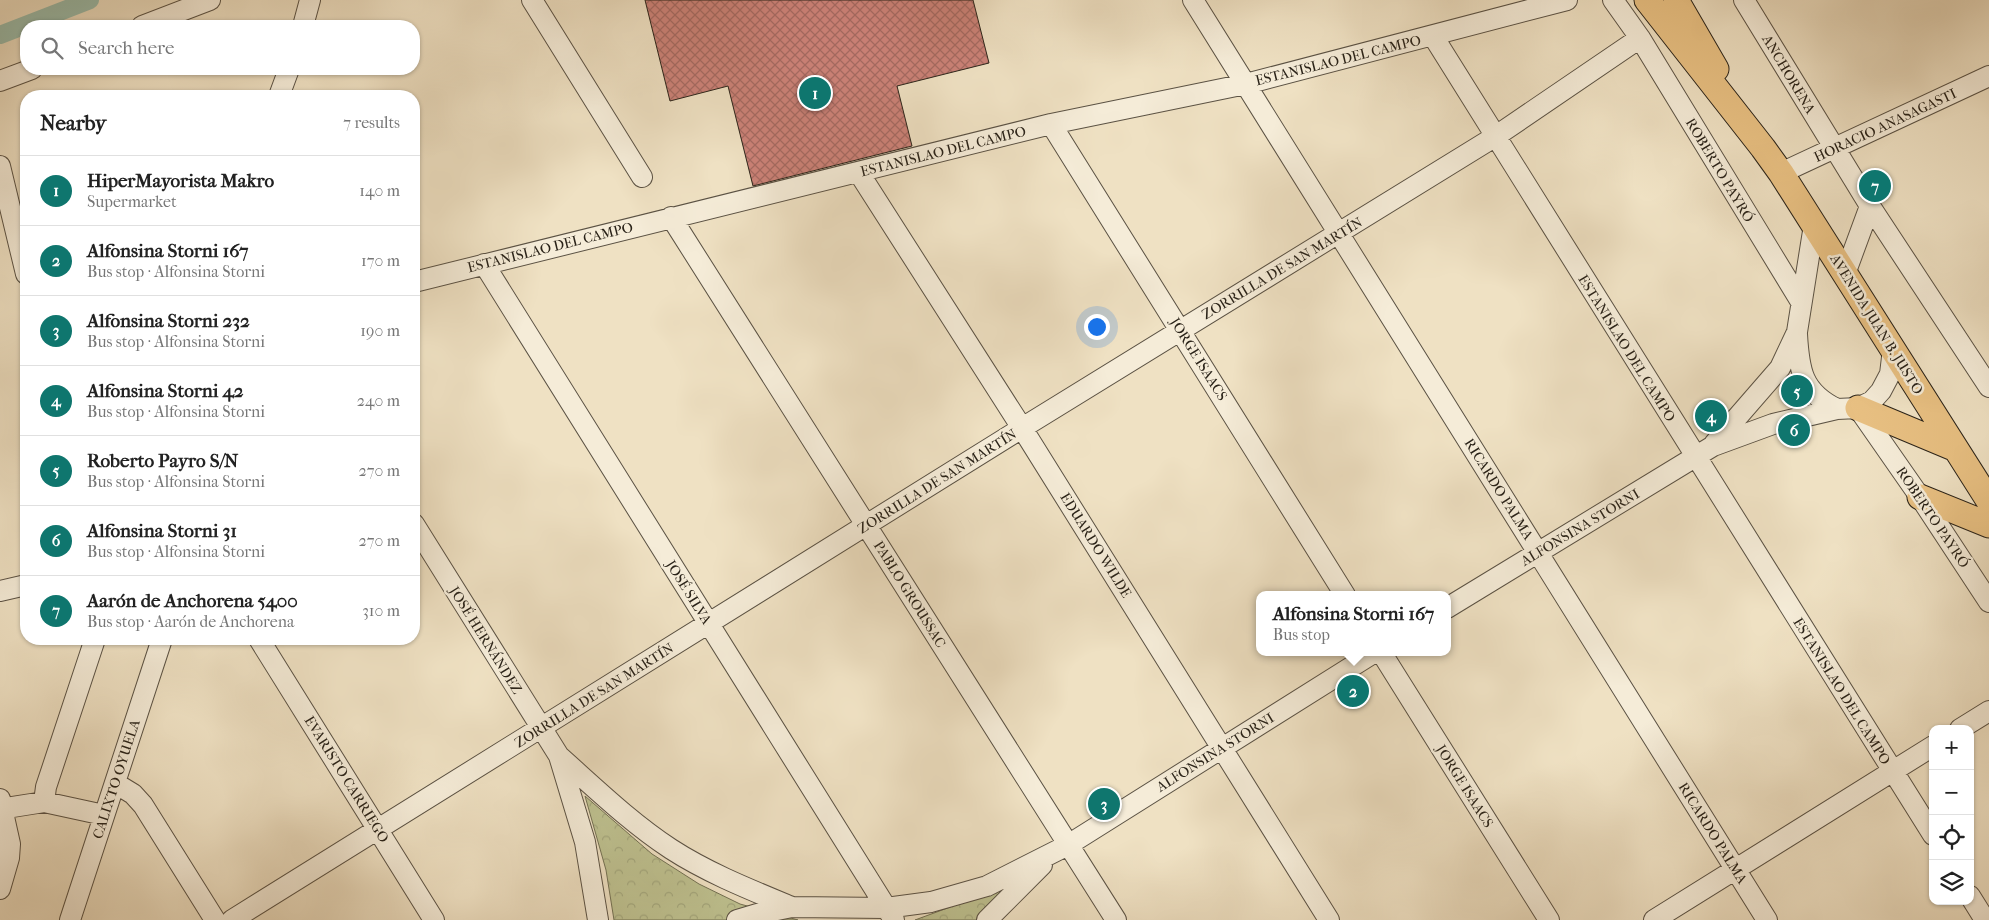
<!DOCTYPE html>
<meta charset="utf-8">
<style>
body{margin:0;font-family:"IM FELL French Canon",serif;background:#f6f6f6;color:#222}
.controls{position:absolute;right:15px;bottom:15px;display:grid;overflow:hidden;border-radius:10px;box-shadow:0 1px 4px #0004}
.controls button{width:45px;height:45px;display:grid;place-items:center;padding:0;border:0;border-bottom:1px solid #e0e0e0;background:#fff;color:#222;font:25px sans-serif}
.you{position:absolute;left:1096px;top:326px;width:18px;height:18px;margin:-12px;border:4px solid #fff;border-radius:50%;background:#1a73e8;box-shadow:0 0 0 8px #1a73e833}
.badge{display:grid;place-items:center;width:32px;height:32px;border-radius:50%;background:#0f766e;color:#fff;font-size:16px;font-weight:700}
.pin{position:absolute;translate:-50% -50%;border:2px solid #fff;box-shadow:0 1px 5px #0006}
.popup{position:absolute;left:1256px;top:591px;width:195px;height:65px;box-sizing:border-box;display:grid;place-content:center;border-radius:10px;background:#fff;filter:drop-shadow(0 1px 4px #0005);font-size:16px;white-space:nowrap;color:#767676}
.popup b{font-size:19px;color:#222}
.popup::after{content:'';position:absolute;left:50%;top:100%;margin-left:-10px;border:10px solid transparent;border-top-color:#fff}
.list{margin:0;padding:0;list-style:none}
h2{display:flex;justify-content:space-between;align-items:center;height:65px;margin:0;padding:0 20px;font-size:21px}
h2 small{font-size:16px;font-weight:400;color:#767676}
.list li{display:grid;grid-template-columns:32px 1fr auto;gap:15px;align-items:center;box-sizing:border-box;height:70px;padding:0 20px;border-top:1px solid #e0e0e0}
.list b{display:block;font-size:19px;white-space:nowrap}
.list p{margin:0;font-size:16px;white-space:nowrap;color:#767676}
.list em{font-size:16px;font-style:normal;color:#767676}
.icon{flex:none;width:28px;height:28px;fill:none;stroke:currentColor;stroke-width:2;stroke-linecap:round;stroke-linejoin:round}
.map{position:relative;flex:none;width:1989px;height:920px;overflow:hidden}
.search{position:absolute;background:#fff;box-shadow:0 1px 4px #0004;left:20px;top:20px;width:400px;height:55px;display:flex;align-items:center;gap:12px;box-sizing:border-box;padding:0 18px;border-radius:20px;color:#767676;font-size:19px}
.panel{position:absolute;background:#fff;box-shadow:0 1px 4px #0004;left:20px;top:90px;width:400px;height:555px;border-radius:20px}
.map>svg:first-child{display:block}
</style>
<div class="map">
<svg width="1989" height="920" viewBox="0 0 1989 920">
<defs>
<pattern id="park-crowns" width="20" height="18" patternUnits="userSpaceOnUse" patternTransform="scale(1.25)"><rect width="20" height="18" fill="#bec190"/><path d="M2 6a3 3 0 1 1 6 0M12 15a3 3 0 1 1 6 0" fill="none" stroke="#a3a67c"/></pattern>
<pattern id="building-cross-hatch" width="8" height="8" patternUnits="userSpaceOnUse" patternTransform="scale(1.25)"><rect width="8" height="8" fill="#cc8278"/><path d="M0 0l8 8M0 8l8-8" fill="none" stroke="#a66a62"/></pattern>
</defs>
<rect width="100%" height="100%" fill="#efe1c3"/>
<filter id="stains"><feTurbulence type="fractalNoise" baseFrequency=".004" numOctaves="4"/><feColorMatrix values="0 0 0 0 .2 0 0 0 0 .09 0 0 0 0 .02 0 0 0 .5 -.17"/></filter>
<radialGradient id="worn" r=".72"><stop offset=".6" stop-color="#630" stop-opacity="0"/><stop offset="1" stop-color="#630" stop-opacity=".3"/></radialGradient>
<!-- park -->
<path fill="url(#park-crowns)" stroke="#747254" d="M585,796L652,854L699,884L740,904L798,920H614L606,870Z
M1010,885L979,920H915Z"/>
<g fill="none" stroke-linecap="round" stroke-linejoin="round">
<!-- canal -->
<path stroke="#9bbead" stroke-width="18" d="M0,35L90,0"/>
</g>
<!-- building -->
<path fill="url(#building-cross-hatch)" stroke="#2a2319" d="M645,0H973L989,63L897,86L912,146L753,186L728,86L670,101Z"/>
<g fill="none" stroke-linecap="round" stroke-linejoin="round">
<defs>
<path id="minor" d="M532,0L642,177
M1193,0L1767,920
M1613,0L1640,38L1801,302
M1744,0L1870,206L1989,387
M142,26L210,0
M303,26L310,0
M1433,36L1933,835
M0,81L32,69
M279,96L289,69
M1051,124L1345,595
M0,166L26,274
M859,173L1022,428L1329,920
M1781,173L1989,76
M671,217L1116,920
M484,264L894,920
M1845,274L1870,206
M414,282L1051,124L1246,84L1567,0
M1797,334C1799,370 1802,392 1837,409
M1858,408L1920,497L1989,602
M1714,444L1780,368L1797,332L1814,225
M414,524L559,756L585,842L598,920
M0,591L26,585
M1447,608L1713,446L1773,424L1837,409L1858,408L1872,401L1881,391L1890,374L1893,349
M259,639L434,920
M1381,652L1549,920
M1960,729L1989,711
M559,756C595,788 630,822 671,849C708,873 751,890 792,907
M115,783L133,794L143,805L215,920
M0,799L10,844L9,858L0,889
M44,802L46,787L95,639
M0,809L44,802L104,815
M1970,896L1985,920
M70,920L162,639
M232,920L1022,428L1496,136L1640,38
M737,920L757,914L792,907L886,908L931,902L987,886L1068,845L1375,652
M987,920L1042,865
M1654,920L1933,746"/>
<path id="major" d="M1647,0L1763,148L1781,173L1989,501
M1676,0L1716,69
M1858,408L1956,449
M1920,497L1989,525"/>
</defs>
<!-- minor casing -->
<use href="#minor" stroke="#5b5244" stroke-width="22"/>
<!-- major casing -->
<use href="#major" stroke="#2a2319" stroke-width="27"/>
<!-- minor -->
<use href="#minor" stroke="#f5ecd8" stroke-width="20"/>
<!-- major -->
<use href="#major" stroke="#e8c082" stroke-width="25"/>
</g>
<g text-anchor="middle" stroke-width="5" stroke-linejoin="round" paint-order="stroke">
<!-- street labels -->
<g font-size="14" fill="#2a2319" stroke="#f5ecd8">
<text transform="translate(1338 60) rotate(-14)" y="5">ESTANISLAO DEL CAMPO</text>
<text transform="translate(1789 74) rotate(59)" y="5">ANCHORENA</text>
<text transform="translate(1885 125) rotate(-25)" y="5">HORACIO ANASAGASTI</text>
<text transform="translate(943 151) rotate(-14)" y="5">ESTANISLAO DEL CAMPO</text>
<text transform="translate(1720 170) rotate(59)" y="5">ROBERTO PAYRÓ</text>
<text transform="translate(550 247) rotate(-14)" y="5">ESTANISLAO DEL CAMPO</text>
<text transform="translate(1282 268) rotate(-31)" y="5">ZORRILLA DE SAN MARTÍN</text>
<text transform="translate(1877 324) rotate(58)" y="5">AVENIDA JUAN B. JUSTO</text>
<text transform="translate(1627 348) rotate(58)" y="5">ESTANISLAO DEL CAMPO</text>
<text transform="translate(1199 359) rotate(58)" y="5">JORGE ISAACS</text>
<text transform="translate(937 481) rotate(-32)" y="5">ZORRILLA DE SAN MARTÍN</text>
<text transform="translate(1499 489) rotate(58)" y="5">RICARDO PALMA</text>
<text transform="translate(1933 517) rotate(56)" y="5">ROBERTO PAYRÓ</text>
<text transform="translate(1580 527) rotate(-31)" y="5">ALFONSINA STORNI</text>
<text transform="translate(1096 545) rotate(58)" y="5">EDUARDO WILDE</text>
<text transform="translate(689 592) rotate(58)" y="5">JOSÉ SILVA</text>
<text transform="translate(910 594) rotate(58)" y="5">PABLO GROUSSAC</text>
<text transform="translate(486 640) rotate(58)" y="5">JOSÉ HERNÁNDEZ</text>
<text transform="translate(1842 691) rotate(58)" y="5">ESTANISLAO DEL CAMPO</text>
<text transform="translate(594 695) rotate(-32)" y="5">ZORRILLA DE SAN MARTÍN</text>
<text transform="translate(1215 752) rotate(-32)" y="5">ALFONSINA STORNI</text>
<text transform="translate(116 779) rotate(-72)" y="5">CALIXTO OYUELA</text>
<text transform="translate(347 779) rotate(58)" y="5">EVARISTO CARRIEGO</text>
<text transform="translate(1465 786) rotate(58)" y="5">JORGE ISAACS</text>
<text transform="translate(1713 833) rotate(58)" y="5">RICARDO PALMA</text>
</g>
</g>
<rect width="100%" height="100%" filter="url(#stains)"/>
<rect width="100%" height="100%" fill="url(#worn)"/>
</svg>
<div class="controls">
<button>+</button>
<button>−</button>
<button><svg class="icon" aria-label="locate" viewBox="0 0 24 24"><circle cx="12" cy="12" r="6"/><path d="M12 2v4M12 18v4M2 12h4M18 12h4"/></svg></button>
<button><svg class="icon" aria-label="layers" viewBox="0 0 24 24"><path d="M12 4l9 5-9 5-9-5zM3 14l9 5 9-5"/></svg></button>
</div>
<div class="you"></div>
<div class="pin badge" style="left:815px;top:93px">1</div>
<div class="pin badge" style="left:1353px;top:691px">2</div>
<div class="popup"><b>Alfonsina Storni 167</b>Bus stop</div>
<div class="pin badge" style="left:1104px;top:804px">3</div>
<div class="pin badge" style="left:1711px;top:416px">4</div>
<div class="pin badge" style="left:1797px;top:391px">5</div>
<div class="pin badge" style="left:1794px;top:430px">6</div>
<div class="pin badge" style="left:1875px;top:186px">7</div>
<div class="search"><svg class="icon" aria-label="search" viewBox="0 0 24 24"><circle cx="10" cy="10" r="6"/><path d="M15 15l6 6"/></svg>Search here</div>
<section class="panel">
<h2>Nearby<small>7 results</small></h2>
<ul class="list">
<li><span class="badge">1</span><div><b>HiperMayorista Makro</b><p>Supermarket</p></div><em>140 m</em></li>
<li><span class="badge">2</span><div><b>Alfonsina Storni 167</b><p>Bus stop · Alfonsina Storni</p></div><em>170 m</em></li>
<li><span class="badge">3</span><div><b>Alfonsina Storni 232</b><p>Bus stop · Alfonsina Storni</p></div><em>190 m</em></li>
<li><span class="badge">4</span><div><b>Alfonsina Storni 42</b><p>Bus stop · Alfonsina Storni</p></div><em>240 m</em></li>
<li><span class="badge">5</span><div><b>Roberto Payro S/N</b><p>Bus stop · Alfonsina Storni</p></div><em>270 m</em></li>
<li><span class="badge">6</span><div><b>Alfonsina Storni 31</b><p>Bus stop · Alfonsina Storni</p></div><em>270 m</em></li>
<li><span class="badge">7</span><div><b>Aarón de Anchorena 5400</b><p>Bus stop · Aarón de Anchorena</p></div><em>310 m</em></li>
</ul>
</section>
</div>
